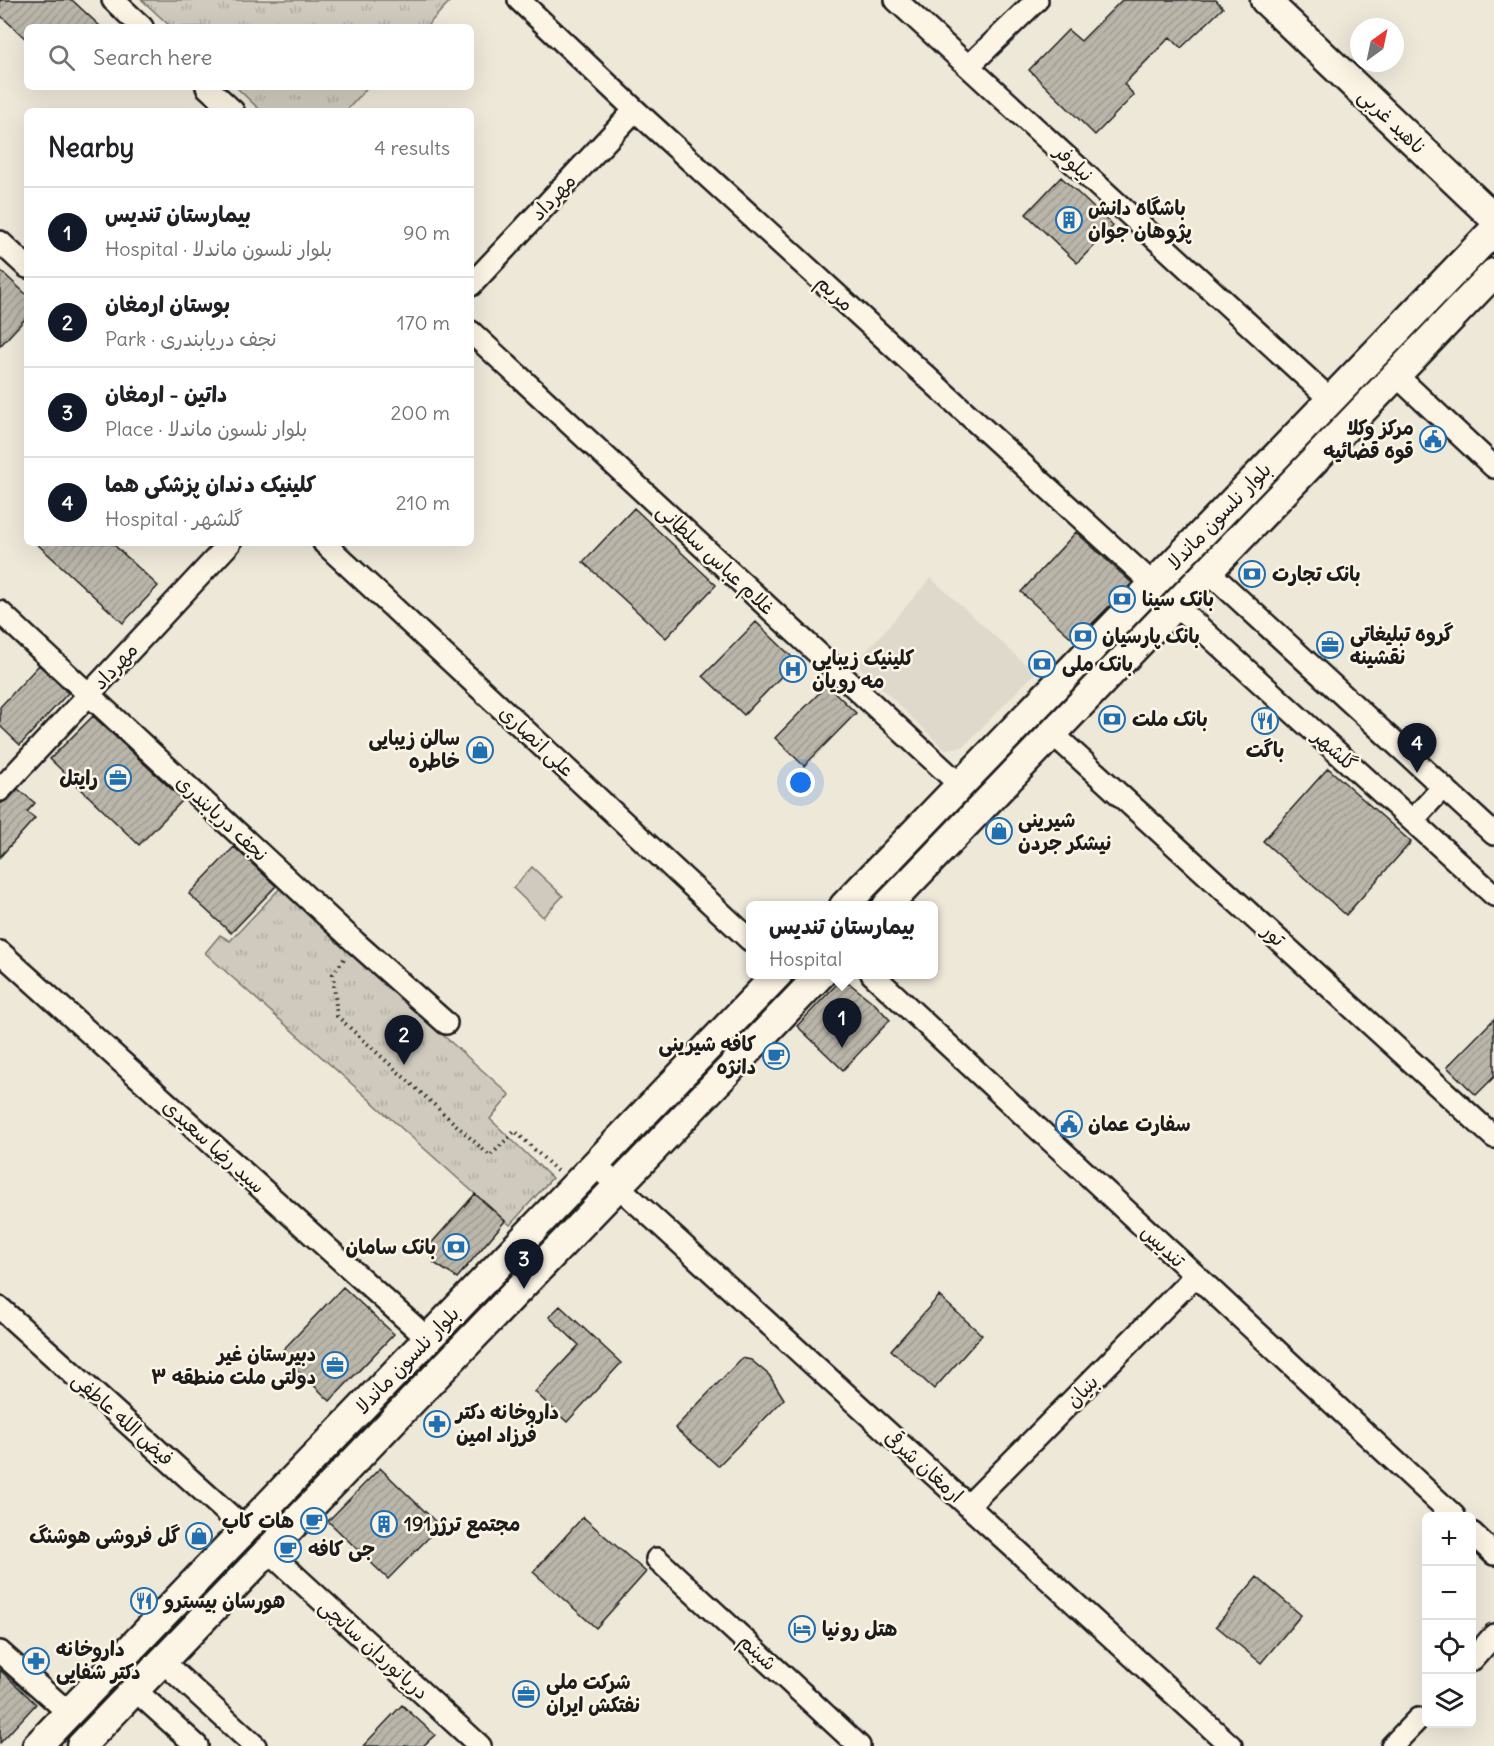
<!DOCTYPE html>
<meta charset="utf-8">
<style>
body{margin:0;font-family:Delius,"Playpen Sans Arabic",sans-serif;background:#f6f6f6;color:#202124}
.controls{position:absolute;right:18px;bottom:18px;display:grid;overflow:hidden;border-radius:9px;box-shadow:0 6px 24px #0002}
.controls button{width:54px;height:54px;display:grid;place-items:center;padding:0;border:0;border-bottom:2px solid #e0e0e0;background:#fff;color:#202124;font:30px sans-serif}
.compass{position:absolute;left:1350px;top:18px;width:54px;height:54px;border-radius:50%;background:#fff;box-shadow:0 6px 24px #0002;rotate:33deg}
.you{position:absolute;left:801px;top:783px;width:21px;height:21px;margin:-15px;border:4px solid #fff;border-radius:50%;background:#1a73e8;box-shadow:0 0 0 9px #1a73e833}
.badge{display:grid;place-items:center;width:39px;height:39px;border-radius:50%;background:#111827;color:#fff;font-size:20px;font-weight:700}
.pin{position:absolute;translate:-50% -50px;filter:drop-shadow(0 2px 3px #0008)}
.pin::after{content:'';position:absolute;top:32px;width:21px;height:18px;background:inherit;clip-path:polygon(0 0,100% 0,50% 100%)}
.popup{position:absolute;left:746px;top:901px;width:192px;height:78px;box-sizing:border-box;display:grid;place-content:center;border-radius:9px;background:#fff;filter:drop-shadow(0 2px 4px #0005);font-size:20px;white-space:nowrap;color:#757577}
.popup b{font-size:22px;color:#202124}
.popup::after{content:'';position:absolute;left:50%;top:100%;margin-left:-12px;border:12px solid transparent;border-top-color:#fff}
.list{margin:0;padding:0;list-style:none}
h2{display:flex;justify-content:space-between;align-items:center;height:78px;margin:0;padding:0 24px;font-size:26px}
h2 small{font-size:20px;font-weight:400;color:#757577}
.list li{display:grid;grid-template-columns:39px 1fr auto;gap:18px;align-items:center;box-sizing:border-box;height:90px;padding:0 24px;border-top:2px solid #e0e0e0}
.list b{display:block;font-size:22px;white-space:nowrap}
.list p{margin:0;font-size:20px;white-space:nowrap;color:#757577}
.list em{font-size:20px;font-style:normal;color:#757577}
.icon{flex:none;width:33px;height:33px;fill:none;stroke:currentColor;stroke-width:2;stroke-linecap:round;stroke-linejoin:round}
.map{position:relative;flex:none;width:1494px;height:1746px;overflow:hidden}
.search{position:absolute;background:#fff;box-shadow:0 6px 24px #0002;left:24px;top:24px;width:450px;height:66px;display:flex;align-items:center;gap:15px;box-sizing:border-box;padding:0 21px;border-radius:9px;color:#757577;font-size:22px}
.panel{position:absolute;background:#fff;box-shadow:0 6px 24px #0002;left:24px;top:108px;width:450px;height:438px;border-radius:9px}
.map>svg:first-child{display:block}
</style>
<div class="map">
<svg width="1494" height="1746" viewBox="0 0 1494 1746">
<defs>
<pattern id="park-tufts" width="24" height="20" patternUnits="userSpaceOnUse" patternTransform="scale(1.5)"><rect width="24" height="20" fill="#cfcabd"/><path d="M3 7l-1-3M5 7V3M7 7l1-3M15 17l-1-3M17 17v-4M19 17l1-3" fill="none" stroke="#b1ada2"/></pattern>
<pattern id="building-hatch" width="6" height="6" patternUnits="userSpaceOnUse" patternTransform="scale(1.5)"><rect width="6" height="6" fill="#bab6aa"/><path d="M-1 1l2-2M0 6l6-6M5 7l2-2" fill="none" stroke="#9f9c92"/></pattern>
</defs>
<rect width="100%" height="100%" fill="#eee8d9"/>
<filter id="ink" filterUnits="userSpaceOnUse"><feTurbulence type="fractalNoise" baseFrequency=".0167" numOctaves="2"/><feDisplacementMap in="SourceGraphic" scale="12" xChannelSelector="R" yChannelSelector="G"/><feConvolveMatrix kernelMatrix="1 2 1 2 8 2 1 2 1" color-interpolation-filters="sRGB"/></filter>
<g filter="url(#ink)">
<!-- built -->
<path fill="#ded9cb" d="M931,578L1035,673L963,747L944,749L856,663Z"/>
<!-- park -->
<path fill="url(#park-tufts)" stroke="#76736c" stroke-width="1.5" d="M142,0H451L426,27H171Z
M236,87H368L346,111H261Z
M283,885L448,1031L444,1036L510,1095L490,1119L552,1178L510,1225L205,953L220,935L230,941Z"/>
<!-- pitch -->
<path fill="#cfcabd" stroke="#76736c" stroke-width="1.5" d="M532,867L563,896L543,917L513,888Z"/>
<!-- building -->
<path fill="url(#building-hatch)" stroke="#1c1c1c" stroke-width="1.5" d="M0,0H72L101,27H27V40L0,15Z
M1122,0H1216L1223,8L1181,48L1170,37L1124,84L1134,95L1095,135L1029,70L1068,30L1081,41Z
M1061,177L1113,226L1077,263L1026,214Z
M0,270L27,295V317L0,346Z
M634,508L716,585L666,638L583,562Z
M1076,532L1132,583L1075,641L1021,592Z
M36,543H112L158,586L123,623Z
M756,622L796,661L744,715L703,676Z
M39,665L68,693L20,745L0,726V707Z
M827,685L856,713L804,766L775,738Z
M93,716L183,800L139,845L50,759Z
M1328,768L1411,842L1346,915L1263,841Z
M18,789L35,803L27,812L35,818L0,857V804L9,799Z
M234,847L276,886L231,933L189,894Z
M837,984H850L875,1004L890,1020L843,1070L797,1026Z
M1494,1019V1077L1476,1095L1447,1067Z
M475,1194L505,1221L457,1278L434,1263L428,1247Z
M343,1287L394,1334L330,1401L280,1353Z
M939,1296L982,1335L934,1389L891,1350Z
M560,1306L621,1363L567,1422L535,1392L579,1345L549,1317Z
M742,1358L751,1360L769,1375L784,1399L718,1466L675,1428Z
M380,1468L440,1526L388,1579L328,1521Z
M583,1517L646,1572L596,1628L533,1572Z
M1257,1577L1301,1615L1261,1663L1216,1626Z
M0,1670L36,1704L0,1743Z
M402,1705L435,1735L423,1746H363Z"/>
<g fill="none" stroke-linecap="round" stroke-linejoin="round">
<defs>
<path id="minor" d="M113,0L142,27
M519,0L635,110L1153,584
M896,0L1331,400
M969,66L1037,0
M207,87L233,111
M0,242L27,267
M471,285L635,110
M471,332L960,785
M1396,375L1494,467
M324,543L750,940
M1208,571L1494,834
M1175,605L1494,895
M0,612L356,943L446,1023
M1052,733L1494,1137
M0,790L230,543
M1413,820L1443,787
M0,952L428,1339
M872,974L1454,1516
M595,1165L1231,1746
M0,1308L245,1529
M968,1506L1195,1276
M1472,1533L1494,1554
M268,1551L480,1746
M657,1559L859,1746
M0,1652L69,1713
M1472,1660L1494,1635
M162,1661L255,1746
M135,1690L197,1746
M1392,1746L1418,1719"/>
<path id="secondary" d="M1265,0L1494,218
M844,906L1494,230
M887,906L1494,273
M37,1746L778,974
M81,1746L821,974"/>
</defs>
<!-- minor casing -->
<use href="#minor" stroke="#1c1c1c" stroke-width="26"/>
<!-- secondary casing -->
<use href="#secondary" stroke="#1c1c1c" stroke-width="33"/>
<!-- path -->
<path stroke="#1c1c1c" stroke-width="4" stroke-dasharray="1.5 4.5" stroke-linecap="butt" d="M344,959L333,974L337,1016L490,1156L515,1131L558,1172"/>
<!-- minor -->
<use href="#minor" stroke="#fcf5e5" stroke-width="21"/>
<!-- secondary -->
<use href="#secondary" stroke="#fcf5e5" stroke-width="28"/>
</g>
</g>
<!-- icons -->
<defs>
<symbol id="building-ring" viewBox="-11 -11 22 22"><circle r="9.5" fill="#fcf5e5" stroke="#1f6fb2" stroke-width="1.5"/><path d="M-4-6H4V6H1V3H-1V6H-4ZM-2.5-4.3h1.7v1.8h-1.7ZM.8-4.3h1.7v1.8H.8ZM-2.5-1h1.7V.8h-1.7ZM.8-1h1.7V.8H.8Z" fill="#1f6fb2"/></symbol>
<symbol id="civic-ring" viewBox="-11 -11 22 22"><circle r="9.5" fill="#fcf5e5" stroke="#1f6fb2" stroke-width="1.5"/><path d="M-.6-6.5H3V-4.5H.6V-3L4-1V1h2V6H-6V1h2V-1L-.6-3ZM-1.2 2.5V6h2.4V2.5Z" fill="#1f6fb2"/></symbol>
<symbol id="bank-ring" viewBox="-11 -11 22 22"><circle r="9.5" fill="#fcf5e5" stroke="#1f6fb2" stroke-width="1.5"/><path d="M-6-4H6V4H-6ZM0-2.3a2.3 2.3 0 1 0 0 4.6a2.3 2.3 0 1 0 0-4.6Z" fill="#1f6fb2"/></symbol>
<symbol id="office-ring" viewBox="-11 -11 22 22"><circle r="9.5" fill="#fcf5e5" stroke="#1f6fb2" stroke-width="1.5"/><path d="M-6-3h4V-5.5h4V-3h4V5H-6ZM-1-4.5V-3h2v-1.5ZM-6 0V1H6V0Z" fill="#1f6fb2"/></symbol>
<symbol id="hospital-ring" viewBox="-11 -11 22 22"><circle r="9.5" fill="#fcf5e5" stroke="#1f6fb2" stroke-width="1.5"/><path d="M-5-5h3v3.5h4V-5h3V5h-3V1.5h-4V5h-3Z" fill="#1f6fb2"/></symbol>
<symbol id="restaurant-ring" viewBox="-11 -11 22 22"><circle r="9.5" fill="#fcf5e5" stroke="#1f6fb2" stroke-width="1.5"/><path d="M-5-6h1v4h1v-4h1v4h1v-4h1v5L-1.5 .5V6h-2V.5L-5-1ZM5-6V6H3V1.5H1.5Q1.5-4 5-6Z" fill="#1f6fb2"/></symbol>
<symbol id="shop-ring" viewBox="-11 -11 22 22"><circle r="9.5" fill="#fcf5e5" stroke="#1f6fb2" stroke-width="1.5"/><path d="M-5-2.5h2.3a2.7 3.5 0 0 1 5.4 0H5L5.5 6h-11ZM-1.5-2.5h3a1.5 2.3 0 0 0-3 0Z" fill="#1f6fb2"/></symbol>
<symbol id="cafe-ring" viewBox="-11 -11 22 22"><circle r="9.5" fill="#fcf5e5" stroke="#1f6fb2" stroke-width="1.5"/><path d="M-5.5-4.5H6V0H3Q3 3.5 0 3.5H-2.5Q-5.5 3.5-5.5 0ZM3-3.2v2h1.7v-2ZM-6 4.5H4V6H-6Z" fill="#1f6fb2"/></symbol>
<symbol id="pharmacy-ring" viewBox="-11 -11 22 22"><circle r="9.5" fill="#fcf5e5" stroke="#1f6fb2" stroke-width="1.5"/><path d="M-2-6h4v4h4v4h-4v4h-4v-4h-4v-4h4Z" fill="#1f6fb2"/></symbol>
<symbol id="hotel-ring" viewBox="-11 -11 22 22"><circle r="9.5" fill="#fcf5e5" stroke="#1f6fb2" stroke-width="1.5"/><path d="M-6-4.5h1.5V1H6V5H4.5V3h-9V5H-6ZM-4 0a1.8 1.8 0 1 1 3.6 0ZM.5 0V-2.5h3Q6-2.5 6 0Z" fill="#1f6fb2"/></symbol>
</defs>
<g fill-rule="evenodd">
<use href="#building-ring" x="1054" y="205" width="30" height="30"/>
<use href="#civic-ring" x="1418" y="424" width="30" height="30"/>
<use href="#bank-ring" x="1237" y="559" width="30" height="30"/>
<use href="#bank-ring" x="1107" y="584" width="30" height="30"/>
<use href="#bank-ring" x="1068" y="621" width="30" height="30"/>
<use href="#office-ring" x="1315" y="630" width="30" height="30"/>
<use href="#bank-ring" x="1027" y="649" width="30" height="30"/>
<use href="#hospital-ring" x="778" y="654" width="30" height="30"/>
<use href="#bank-ring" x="1097" y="704" width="30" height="30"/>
<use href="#restaurant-ring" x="1250" y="706" width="30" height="30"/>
<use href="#shop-ring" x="465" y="735" width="30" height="30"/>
<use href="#office-ring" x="103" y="763" width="30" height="30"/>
<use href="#shop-ring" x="984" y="816" width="30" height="30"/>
<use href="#cafe-ring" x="761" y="1041" width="30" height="30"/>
<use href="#civic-ring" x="1054" y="1109" width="30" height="30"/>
<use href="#bank-ring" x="441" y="1232" width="30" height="30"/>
<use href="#office-ring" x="320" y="1350" width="30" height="30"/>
<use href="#pharmacy-ring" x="422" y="1409" width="30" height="30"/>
<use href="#cafe-ring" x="299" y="1506" width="30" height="30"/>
<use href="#building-ring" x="369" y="1509" width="30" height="30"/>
<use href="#shop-ring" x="184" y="1521" width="30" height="30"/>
<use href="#cafe-ring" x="273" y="1534" width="30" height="30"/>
<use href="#restaurant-ring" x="129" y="1586" width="30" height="30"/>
<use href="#hotel-ring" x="787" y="1614" width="30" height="30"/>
<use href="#pharmacy-ring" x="21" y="1646" width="30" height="30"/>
<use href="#office-ring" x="511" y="1679" width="30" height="30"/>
</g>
<g text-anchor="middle" stroke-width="5" stroke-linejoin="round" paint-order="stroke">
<!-- street labels -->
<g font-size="20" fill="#1c1c1c" stroke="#fcf5e5">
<text transform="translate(1392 121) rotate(44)" y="7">ناهید غربی</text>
<text transform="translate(1074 163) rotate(43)" y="7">نیلوفر</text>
<text transform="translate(553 197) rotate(-47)" y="7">مهرداد</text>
<text transform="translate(835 293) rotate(43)" y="7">مریم</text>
<text transform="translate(1219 516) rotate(-46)" y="7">بلوار نلسون ماندلا</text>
<text transform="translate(716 559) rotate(43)" y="7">غلام عباس سلطانی</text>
<text transform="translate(115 666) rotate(-47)" y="7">مهرداد</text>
<text transform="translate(537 741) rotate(43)" y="7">علی انصاری</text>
<text transform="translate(1335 750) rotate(42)" y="7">گلشهر</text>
<text transform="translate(222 818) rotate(43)" y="7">نجف دریابندری</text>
<text transform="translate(1274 935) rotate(42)" y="7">تور</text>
<text transform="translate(214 1146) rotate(42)" y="7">سید رضا سعیدی</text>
<text transform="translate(1163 1246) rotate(43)" y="7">تندیس</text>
<text transform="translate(407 1360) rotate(-46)" y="7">بلوار نلسون ماندلا</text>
<text transform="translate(1082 1391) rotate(-45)" y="7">بنیان</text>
<text transform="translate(123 1419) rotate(42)" y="7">فیض الله عاطفی</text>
<text transform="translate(924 1466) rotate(42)" y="7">ارمغان شرقی</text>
<text transform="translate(374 1649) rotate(42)" y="7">دریانوردان سانچی</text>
<text transform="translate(758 1652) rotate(43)" y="7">شبنم</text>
</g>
<!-- poi labels -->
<g font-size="20" font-weight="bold" fill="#1c1c1c" stroke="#fcf5e5" text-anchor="start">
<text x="1088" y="215">باشگاه دانش<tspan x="1088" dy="23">پژوهان جوان</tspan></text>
<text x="1414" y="435" text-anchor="end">مرکز وکلا<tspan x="1414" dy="23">قوه قضائیه</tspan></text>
<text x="1272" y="581">بانک تجارت</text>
<text x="1142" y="606">بانک سینا</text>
<text x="1350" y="641">گروه تبلیغاتی<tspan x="1350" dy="23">نقشینه</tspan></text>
<text x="1102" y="643">بانک پارسیان</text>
<text x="812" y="665">کلینیک زیبایی<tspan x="812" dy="23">مه رویان</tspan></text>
<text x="1062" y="671">بانک ملی</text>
<text x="1132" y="726">بانک ملت</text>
<text x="460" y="745" text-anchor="end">سالن زیبایی<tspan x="460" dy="23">خاطره</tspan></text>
<text x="1265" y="757" text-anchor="middle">باگت</text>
<text x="98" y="785" text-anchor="end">رایتل</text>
<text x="1018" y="827">شیرینی<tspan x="1018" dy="23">نیشکر جردن</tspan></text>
<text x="756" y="1051" text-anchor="end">کافه شیرینی<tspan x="756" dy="23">دانژه</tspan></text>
<text x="1088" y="1131">سفارت عمان</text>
<text x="436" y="1254" text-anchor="end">بانک سامان</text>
<text x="316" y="1361" text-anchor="end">دبیرستان غیر<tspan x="316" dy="23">دولتی ملت منطقه ۳</tspan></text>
<text x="456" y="1419">داروخانه دکتر<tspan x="456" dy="23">فرزاد امین</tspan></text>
<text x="294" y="1528" text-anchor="end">هات کاپ</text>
<text x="404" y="1531">مجتمع ترژر191</text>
<text x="180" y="1543" text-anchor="end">گل فروشی هوشنگ</text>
<text x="308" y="1556">جی کافه</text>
<text x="164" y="1608">هورسان بیسترو</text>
<text x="822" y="1636">هتل رونیا</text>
<text x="56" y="1656">داروخانه<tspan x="56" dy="23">دکتر شفایی</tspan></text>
<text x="546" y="1689">شرکت ملی<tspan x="546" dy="23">نفتکش ایران</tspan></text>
</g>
</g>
</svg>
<div class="controls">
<button>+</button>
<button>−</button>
<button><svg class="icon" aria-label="locate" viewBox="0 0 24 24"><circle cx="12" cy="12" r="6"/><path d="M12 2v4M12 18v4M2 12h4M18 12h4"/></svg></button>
<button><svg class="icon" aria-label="layers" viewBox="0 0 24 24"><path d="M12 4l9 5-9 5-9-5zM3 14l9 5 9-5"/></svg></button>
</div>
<svg class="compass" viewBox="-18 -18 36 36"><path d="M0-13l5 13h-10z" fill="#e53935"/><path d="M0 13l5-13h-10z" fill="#757577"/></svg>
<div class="you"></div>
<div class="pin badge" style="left:842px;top:1048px">1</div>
<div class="popup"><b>بیمارستان تندیس</b>Hospital</div>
<div class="pin badge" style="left:404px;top:1065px">2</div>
<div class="pin badge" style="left:524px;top:1289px">3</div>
<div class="pin badge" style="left:1417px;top:773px">4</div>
<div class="search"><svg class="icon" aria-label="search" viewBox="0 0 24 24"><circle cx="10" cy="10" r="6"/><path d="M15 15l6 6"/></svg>Search here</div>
<section class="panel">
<h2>Nearby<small>4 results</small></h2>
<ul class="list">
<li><span class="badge">1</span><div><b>بیمارستان تندیس</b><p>Hospital · بلوار نلسون ماندلا</p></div><em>90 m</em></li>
<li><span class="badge">2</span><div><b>بوستان ارمغان</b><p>Park · نجف دریابندری</p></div><em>170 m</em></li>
<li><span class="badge">3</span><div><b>داتین - ارمغان</b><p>Place · بلوار نلسون ماندلا</p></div><em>200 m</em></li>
<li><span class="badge">4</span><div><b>کلینیک دندان پزشکی هما</b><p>Hospital · گلشهر</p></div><em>210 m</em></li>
</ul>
</section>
</div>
